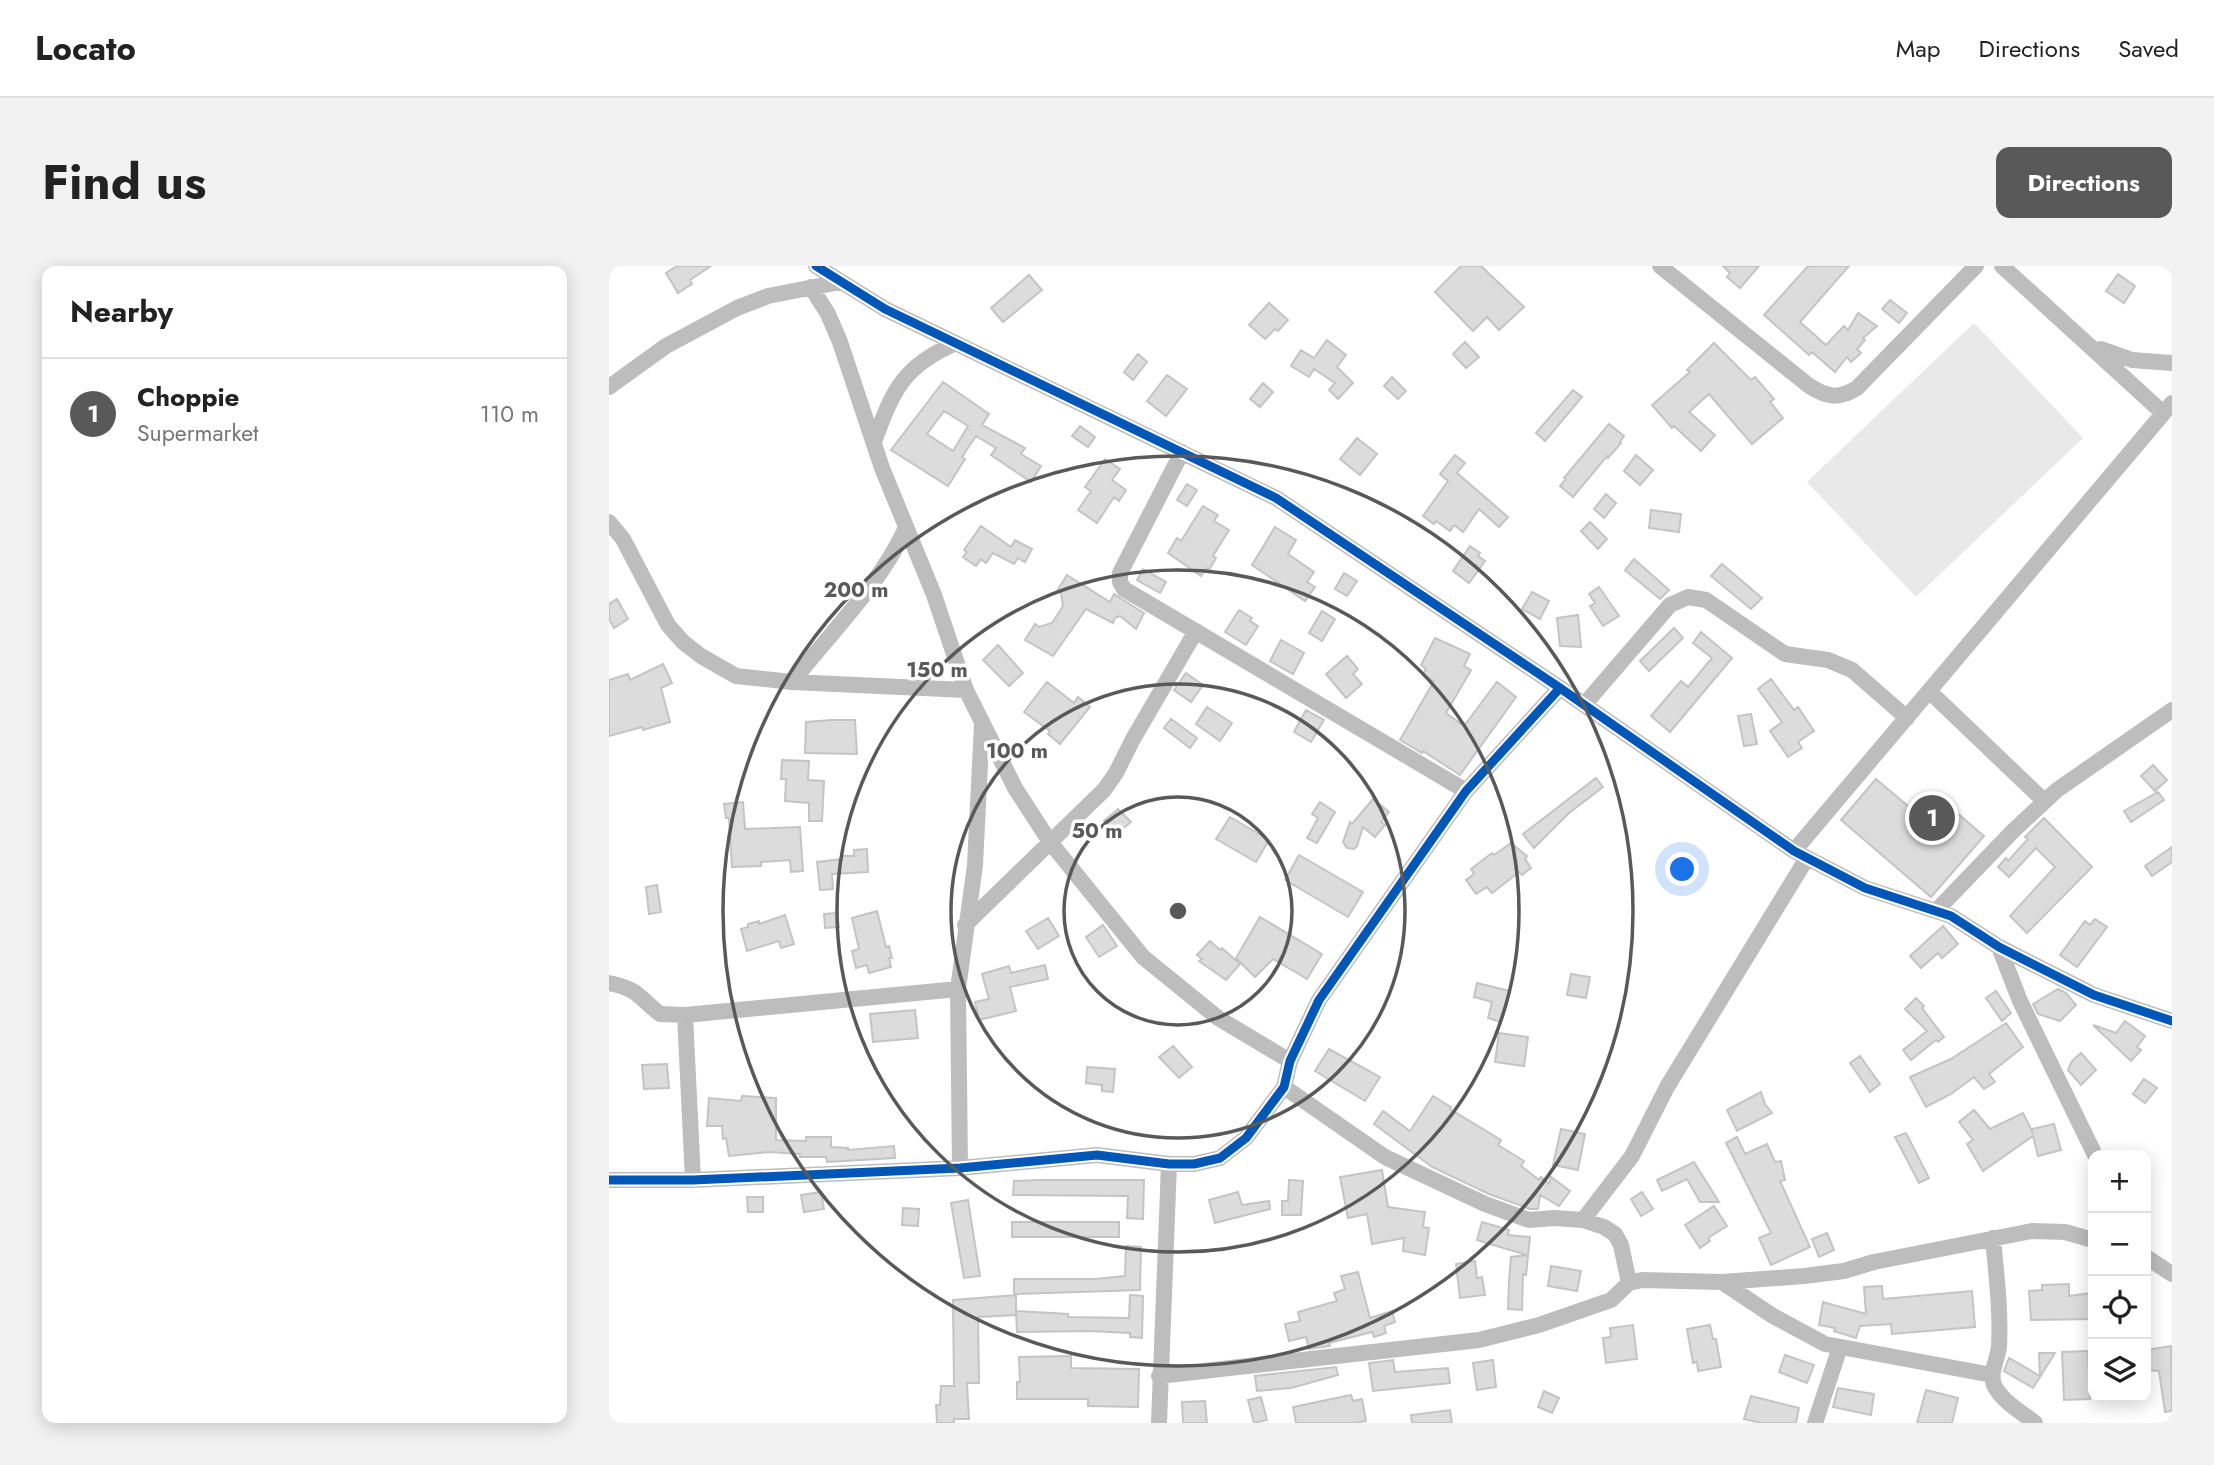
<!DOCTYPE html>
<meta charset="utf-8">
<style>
body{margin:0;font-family:Jost,sans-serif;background:#f2f2f2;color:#222}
.controls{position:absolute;right:21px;bottom:21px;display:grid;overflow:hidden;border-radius:14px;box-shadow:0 4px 18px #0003}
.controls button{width:63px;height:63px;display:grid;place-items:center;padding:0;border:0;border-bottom:2px solid #e0e0e0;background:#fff;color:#222;font:35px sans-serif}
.you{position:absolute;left:1074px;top:604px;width:24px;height:24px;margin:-18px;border:5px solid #fff;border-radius:50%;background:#1a73e8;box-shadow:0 0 0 10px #1a73e833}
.badge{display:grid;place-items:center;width:46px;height:46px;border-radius:50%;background:#595959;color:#fff;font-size:23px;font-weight:700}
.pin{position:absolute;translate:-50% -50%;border:4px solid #fff;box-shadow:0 2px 7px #0006}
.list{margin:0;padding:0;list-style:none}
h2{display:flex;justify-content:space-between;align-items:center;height:91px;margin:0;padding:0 28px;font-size:30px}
h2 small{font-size:23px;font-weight:400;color:#767676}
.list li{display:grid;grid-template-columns:46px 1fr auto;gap:21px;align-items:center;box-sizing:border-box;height:112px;padding:0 28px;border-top:2px solid #e0e0e0}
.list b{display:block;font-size:26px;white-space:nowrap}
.list p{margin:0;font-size:23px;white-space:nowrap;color:#767676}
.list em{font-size:23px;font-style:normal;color:#767676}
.icon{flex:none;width:38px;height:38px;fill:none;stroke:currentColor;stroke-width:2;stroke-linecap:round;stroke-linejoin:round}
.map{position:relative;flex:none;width:1563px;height:1157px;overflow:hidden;border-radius:14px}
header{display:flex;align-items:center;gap:42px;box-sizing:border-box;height:98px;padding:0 35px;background:#fff;border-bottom:2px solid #e0e0e0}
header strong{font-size:33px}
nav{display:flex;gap:38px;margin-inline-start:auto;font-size:24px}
.intro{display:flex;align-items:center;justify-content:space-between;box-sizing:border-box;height:168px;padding:0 42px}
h1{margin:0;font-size:49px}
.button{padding:18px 32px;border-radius:14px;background:#595959;color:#fff;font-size:24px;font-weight:700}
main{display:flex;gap:42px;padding:0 42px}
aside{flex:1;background:#fff;border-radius:14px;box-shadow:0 4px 18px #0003}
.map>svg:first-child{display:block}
</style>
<header>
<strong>Locato</strong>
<nav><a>Map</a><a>Directions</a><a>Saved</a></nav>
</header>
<div class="intro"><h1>Find us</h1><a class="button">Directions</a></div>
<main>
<aside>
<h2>Nearby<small></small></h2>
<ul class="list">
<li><span class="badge">1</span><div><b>Choppie</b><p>Supermarket</p></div><em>110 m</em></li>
</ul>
</aside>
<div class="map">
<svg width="1563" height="1157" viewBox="0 0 1563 1157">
<rect width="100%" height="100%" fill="#fff"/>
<!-- green -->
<path fill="#e9e9e9" d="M1365,57L1474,172L1307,331L1198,216Z"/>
<!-- building -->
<path fill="#dcdcdc" stroke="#c4c4c4" stroke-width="2" fill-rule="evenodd" d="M68,0H102L81,14L83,18L69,27L57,7Z
M852,0H872L915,41L890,64L878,51L864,65L826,26Z
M1114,0H1150L1131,22L1118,11L1121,7Z
M1199,0H1240L1191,56L1217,79L1235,60L1239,64L1249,47L1268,60L1254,72L1256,74L1248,83L1252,87L1242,96L1238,91L1226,106L1203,86L1200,89L1155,49Z
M1509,8L1526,20L1515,37L1497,25Z
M420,9L433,24L394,56L382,42Z
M1281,34L1298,47L1290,57L1273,43Z
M660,37L679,54L669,65L666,63L656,73L640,59Z
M718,74L737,89L728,101L744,117L729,133L720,124L726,117L705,103L700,111L682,100L692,84L705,92Z
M856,76L870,91L857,102L844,88Z
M1105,77L1142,114L1146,111L1165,133L1161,136L1174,152L1143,178L1100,128L1080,146L1106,169L1092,185L1065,160L1063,162L1043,139L1081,106L1078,104Z
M529,88L538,96L524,114L515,106Z
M558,109L578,123L557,150L538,135Z
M783,111L797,125L789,133L775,120Z
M334,116L380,148L373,159L416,182L412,188L432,200L422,216L382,189L387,182L367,170L353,191L356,193L339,220L282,184ZM335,145L359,160L344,185L318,168Z
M654,117L664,126L651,141L641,133Z
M964,124L973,131L936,175L927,167Z
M1000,158L1015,170L1011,176L1012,177L999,192L998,190L964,231L951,220L957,213L955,212Z
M471,160L486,171L479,181L463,170Z
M748,172L768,188L751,209L731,193Z
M846,189L856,197L848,207L899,251L890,261L870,243L854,266L845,259L841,265L827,255L825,258L814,250L839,215L831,208Z
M1027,189L1044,204L1031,219L1015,205Z
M496,193L511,203L503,214L517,224L510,235L505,231L488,257L469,244L482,225L476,221Z
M578,218L588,224L578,240L568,234Z
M997,228L1007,237L995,252L985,243Z
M594,240L609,249L605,255L620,264L604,290L607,292L600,304L597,302L592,310L559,287L568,272L572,275Z
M1042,244L1072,248L1070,266L1040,262Z
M981,256L998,273L989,283L972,265Z
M372,260L402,281L406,274L423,283L416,296L409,292L405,298L384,287L377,297L372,293L367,300L354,291L358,286L355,284Z
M666,261L687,274L679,288L705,306L698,316L706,321L696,335L643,299Z
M861,280L871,287L869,290L876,295L860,317L844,305Z
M1025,293L1060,324L1051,333L1016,304Z
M1113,298L1153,332L1142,343L1102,310Z
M534,303L557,316L551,327L528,314Z
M735,307L748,315L738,330L726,323Z
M458,309L501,336L505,328L535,347L527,363L511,350L506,352L504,357L477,343L444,390L416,374L426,358L430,361L443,357L454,340L452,327L448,325Z
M990,321L1010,350L994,360L981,340L986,337L980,328Z
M923,326L940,335L931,353L913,343Z
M8,333L19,353L5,362L0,353V338Z
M630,344L643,352L641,355L649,360L637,379L616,366Z
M713,345L726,353L713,375L700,367Z
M969,349L972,381L951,380L948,352Z
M1065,362L1074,372L1040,405L1031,395Z
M1092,366L1123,392L1061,466L1042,450L1072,415L1079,421L1103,392L1084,377Z
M826,372L861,388L855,400L862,404L837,447L855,460L888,416L907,431L851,509L814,485L813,487L791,474L825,415L814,409L817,403L812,399Z
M672,374L695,387L684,408L661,395Z
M389,379L414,407L400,420L374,394Z
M738,390L749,403L744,408L753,418L737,432L717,408Z
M54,398L63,417L52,422L61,456L34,464L33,461L0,470V414L19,408L21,414Z
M577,407L594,419L582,436L565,424Z
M1162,413L1185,444L1189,441L1205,465L1189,476L1193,482L1179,491L1161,465L1173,456L1149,423Z
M438,416L465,437L469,431L481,441L451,478L439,468L441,465L415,446Z
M598,441L623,457L611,475L587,458Z
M697,444L715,454L702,476L685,466Z
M1142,448L1148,478L1135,480L1129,450Z
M562,453L588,472L581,482L555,462Z
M223,454H246L248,488L196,487L197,456Z
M173,494L200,495L199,514L215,515L213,555H200V537L176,535L177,513H172Z
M1544,499L1558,514L1546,525L1532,510Z
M987,512L994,521L960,547L925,582L914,568Z
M1267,513L1331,567L1348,547L1375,570L1322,631L1232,554Z
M1549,526L1555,534L1522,556L1515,545Z
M764,533L780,546L772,556L776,559L766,571L754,561L748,580L745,583L738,582L734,576L741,556L743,558Z
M134,536L136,563L191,561L194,605L182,606L181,594L152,596V600L123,601L120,552H117L115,538Z
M711,536L726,546L708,577L698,572L709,552L703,548Z
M509,543L522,556L506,569L495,555Z
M621,551L660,574L647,596L607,573Z
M1435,552L1483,601L1418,667L1401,650L1446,601L1427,582L1400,611L1389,601L1397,592L1399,595L1419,573L1416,571Z
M902,577L918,590L916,593L922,602L913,609L910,606L883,627L878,621L867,628L857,614L865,608L862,603L883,587L885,589Z
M1563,581V596L1543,610L1536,600Z
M258,583L259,606L223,608L224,623L211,624L208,596L233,593V590H245V584Z
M690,589L754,626L739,651L676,614Z
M48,619L52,646L40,648L37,621Z
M268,645L277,681L280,680L283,692H280L282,701L260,707L258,699L247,702L243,685L250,683L243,652Z
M228,647L230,661L216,662L215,648Z
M176,649L185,678L172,682L170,675L138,685L132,663L139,661V658L150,655V658Z
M651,651L713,688L698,713L664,693L646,711L627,692Z
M439,652L450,670L429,683L417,665Z
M1486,653L1498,661L1468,701L1451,689L1476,655L1481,659Z
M494,659L508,680L490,691L477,671Z
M1334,660L1349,678L1333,692L1329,687L1312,702L1301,690Z
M601,675L611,684L613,682L631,698L617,714L590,695L593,693L588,689Z
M436,699L439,713L401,721L407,745L370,754L366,736L380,733L373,708L400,700L402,707Z
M962,708L981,711L977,732L958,729Z
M868,717L901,725L892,756L879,752L883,736L865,731Z
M1449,723L1457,727L1467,739L1451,755L1429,748L1424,738Z
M1387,725L1402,747L1393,755L1377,732Z
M1307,732L1315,740L1313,742L1335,771L1329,776L1327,774L1302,794L1294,784L1318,765L1296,743Z
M306,744L309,772L264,776L261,748Z
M1516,755L1536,770L1528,781L1532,784L1522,795L1484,759L1507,767Z
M1397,757L1414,781L1380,808L1386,816L1375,823L1365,811L1342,828L1317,841L1301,811L1342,793Z
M890,767L919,771L915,800L886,796Z
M564,780L583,801L570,812L550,791Z
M720,783L771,811L756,835L706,805Z
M1472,787L1487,804L1472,819L1459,804L1463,795Z
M1251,790L1271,818L1261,826L1241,797Z
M58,798L60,822L35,823L33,799Z
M478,801L506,803L504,826L493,825V819L477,817Z
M1535,813L1548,822L1536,837L1524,828Z
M1152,826L1156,838L1163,847L1128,865L1118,844Z
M133,830L167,832V874L197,875V871H222V881L239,882V884L285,880L286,892L218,896L217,891H191V888L160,886L120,890L117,872L114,873L113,860H98L100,832L132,835Z
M824,830L842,841L841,843L892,874L889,879L915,895L912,900L930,914L932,911L940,918L942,911L961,925L950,940L931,929L929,943H921L880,928L823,901L765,858L774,845L801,865Z
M1365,844L1381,863L1414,847L1424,867L1423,863L1445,858L1452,884L1429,890L1424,870L1374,905L1358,878L1364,874L1350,856Z
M952,863L976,868L969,904L944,899Z
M1297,867L1320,912L1310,917L1286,871Z
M1128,871L1136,888L1158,878L1166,896L1172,895L1176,914L1171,915L1201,981L1162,999L1150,972L1162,967L1117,877Z
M1085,896L1110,936H1091L1078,913L1053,925L1048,914Z
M773,904L779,941L816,946L814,961L820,962L816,989L794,985L795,972L763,978L758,948L739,952L731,911Z
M431,914H535L534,953L518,952L519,930L404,929L405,915Z
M680,914L694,915L692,949H673V935H679Z
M212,926L215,943L195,946L192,929Z
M629,926L633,939L660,935L661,943L606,957L600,934Z
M1033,926L1044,943L1032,950L1022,933Z
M138,931H154V946H139Z
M359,934L371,1010L355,1012L342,937Z
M1105,940L1118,960L1099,972L1101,975L1091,982L1076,959Z
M294,942L310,943L309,960L293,959Z
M403,956H510V971H403Z
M873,956L900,964L899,969L921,971L917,1009L914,1008L913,1044L899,1043L900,1015L902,991L918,989L868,974Z
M1218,967L1225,984L1210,991L1203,973Z
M517,980L532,981L531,1024L405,1028V1013H486L516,1010Z
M866,995L868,1012L873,1011L876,1029L851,1032L847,998Z
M942,1000L972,1005L968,1025L939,1020Z
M749,1006L761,1052L783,1045L786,1056L775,1060L777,1067L765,1071L763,1066L720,1077L721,1080L700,1083L697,1071L680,1075L676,1058L691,1055L689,1046L728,1035L725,1027L736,1023L732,1010Z
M1460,1018V1030L1482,1027L1484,1053L1422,1054L1420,1025L1433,1024V1019Z
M1273,1020L1274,1033L1363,1025L1366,1061L1283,1068L1282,1058L1251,1060L1247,1072L1225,1065L1226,1062L1210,1059L1214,1036L1257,1048L1255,1021Z
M407,1029V1049L369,1051L370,1117H358L360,1153H345V1157H328L327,1139H331L332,1120H345L344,1034Z
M521,1029L534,1030L533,1072L521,1071V1067L481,1065L408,1066L407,1045L459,1048V1051L520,1052Z
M1024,1059L1028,1093L997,1097L994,1072L1002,1071L1001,1062Z
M1101,1059L1104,1073H1107L1112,1101L1089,1105L1088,1096L1084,1097L1078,1063Z
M1562,1080L1563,1145L1556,1146L1550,1105L1537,1104V1084Z
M1479,1085L1481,1133L1455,1134L1453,1086Z
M1430,1087H1446L1424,1122L1395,1105L1400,1092L1431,1110Z
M1176,1089L1205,1099L1198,1117L1170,1106Z
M462,1090V1102L530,1103L529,1141L479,1140V1133H408V1116H411L410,1091Z
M784,1094L786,1106L839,1102L841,1117L764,1125L760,1097Z
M884,1094L887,1121L868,1124L864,1097Z
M727,1101L729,1109L682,1122L648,1125L646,1110Z
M1229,1122L1265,1128L1262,1149L1224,1141Z
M1317,1124L1349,1132L1343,1157H1308Z
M935,1125L950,1132L943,1147L929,1141Z
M742,1129L744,1135L753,1133L757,1155L745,1157H687L684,1141Z
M1142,1130L1190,1142L1187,1157H1152L1135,1153Z
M652,1131L658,1154L645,1157L639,1134Z
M596,1135L598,1157H574L573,1136Z
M841,1144L843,1157H803L802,1149Z"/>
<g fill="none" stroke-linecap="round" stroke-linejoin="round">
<!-- minor -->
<path stroke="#bdbdbd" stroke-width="16" d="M207,0L276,43L667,232L951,422L1185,585L1256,622L1342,650L1390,681L1485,729L1563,755
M1051,0L1199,119C1217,131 1229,134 1248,122L1367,0
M1393,0L1554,147
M202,21L219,48L231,76L273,202L325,329L357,424L406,522L441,576L534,691L609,752L681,795
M1492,83L1523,94L1563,97
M0,121L57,80L128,42L159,30L231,16
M265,176C284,124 294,100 347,77
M573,186L511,307V316L515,323L857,525
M0,256L14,273L59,359L74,376L92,390L127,410L183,416L357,424
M183,416C222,366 270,320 297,262
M1320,425L1431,531
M975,439L1061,339L1079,331L1097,334L1176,388L1219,394L1243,404L1298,452
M1185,585L1563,137
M1327,645L1404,565L1448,524L1563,444
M356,659L495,524L507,507L524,473L587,365
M1390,681L1411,735L1486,889
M0,717C30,723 29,731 51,748L76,749L349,723
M76,749L84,914
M675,821L776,891L876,938L920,954L945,952L974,954L995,961L1006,968L1012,979L1020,1017
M351,902L349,723L366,599L373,458
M0,914H84L351,902L488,889L560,898H585L611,892L637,872L675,821L681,795L710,734L857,525L951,422
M974,954L1023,890L1058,821L1198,592
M1384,972C1387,1007 1392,1044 1390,1080C1389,1094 1379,1108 1386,1121C1394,1136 1414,1147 1426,1157
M1537,991L1563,1008
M1113,1016L1164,1050L1216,1078L1383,1109
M550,1110L870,1074L930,1059L1002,1034L1020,1017L1033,1014L1113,1016L1195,1010L1235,1005L1265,996L1423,965L1456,966L1484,974
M550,1157L560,898
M1206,1157L1231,1081"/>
<defs>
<path id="cycleway" d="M207,0L276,43L667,232L951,422L1185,585L1256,622L1342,650L1390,681L1485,729L1563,755
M0,914H84L351,902L488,889L560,898H585L611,892L637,872L675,821L681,795L710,734L857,525L951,422"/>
</defs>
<!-- cycleway casing -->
<use href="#cycleway" stroke="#fff" stroke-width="13"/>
<!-- cycleway -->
<use href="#cycleway" stroke="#0057b8" stroke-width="9"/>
</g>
<!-- distance rings -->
<g fill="none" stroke="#595959" stroke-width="3.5">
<circle cx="569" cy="645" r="114"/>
<circle cx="569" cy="645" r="227"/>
<circle cx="569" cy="645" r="341"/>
<circle cx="569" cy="645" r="455"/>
</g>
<circle cx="569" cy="645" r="10" fill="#595959" stroke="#fff" stroke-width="3.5"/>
<g font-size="21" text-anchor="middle" font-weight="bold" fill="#595959" stroke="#fff" stroke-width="7" stroke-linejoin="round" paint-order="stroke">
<text x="247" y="331">200 m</text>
<text x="328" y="411">150 m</text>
<text x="408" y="492">100 m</text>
<text x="488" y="572">50 m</text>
</g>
</svg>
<div class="controls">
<button>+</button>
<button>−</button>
<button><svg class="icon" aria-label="locate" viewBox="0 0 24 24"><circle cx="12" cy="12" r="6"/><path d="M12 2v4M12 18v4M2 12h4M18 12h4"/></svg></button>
<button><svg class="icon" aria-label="layers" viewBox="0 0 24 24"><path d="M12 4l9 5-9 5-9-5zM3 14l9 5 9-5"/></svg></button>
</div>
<div class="you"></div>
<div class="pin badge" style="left:1323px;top:552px">1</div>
</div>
</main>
